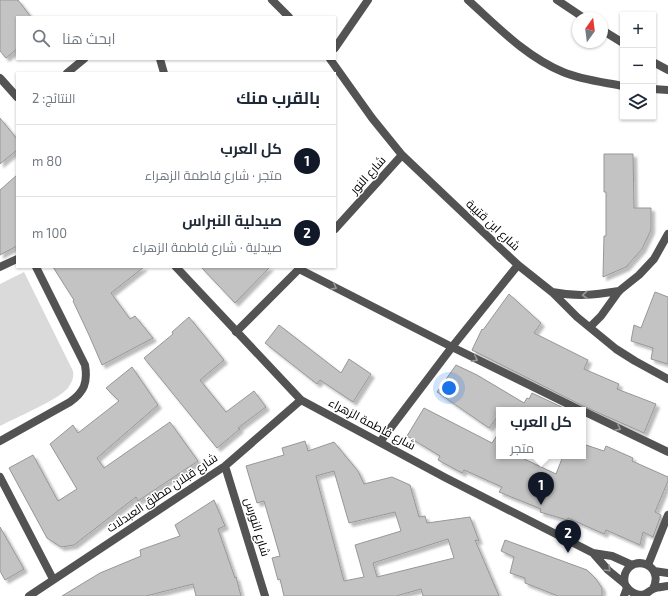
<!DOCTYPE html>
<html lang="ar">
<meta charset="utf-8">
<style>
body{margin:0;font-family:"Exo 2",Cairo,sans-serif;background:#f2f2f3;color:#1f2937;direction:rtl}
.controls{position:absolute;right:12px;top:12px;display:grid;overflow:hidden;border-radius:0px;box-shadow:0 1px 3px #0004}
.controls button{width:36px;height:36px;display:grid;place-items:center;padding:0;border:0;border-bottom:1px solid #e0e1e3;background:#fff;color:#1f2937;font:20px sans-serif}
.compass{position:absolute;left:572px;top:12px;width:36px;height:36px;border-radius:50%;background:#fff;box-shadow:0 1px 3px #0004;rotate:14deg}
.you{position:absolute;left:449px;top:388px;width:14px;height:14px;margin:-10px;border:3px solid #fff;border-radius:50%;background:#1a73e8;box-shadow:0 0 0 6px #1a73e833}
.badge{display:grid;place-items:center;width:26px;height:26px;border-radius:50%;background:#111827;color:#fff;font-size:13px;font-weight:700}
.pin{position:absolute;translate:-50% -33px;filter:drop-shadow(0 1px 2px #0008)}
.pin::after{content:'';position:absolute;top:21px;width:14px;height:12px;background:inherit;clip-path:polygon(0 0,100% 0,50% 100%)}
.popup{position:absolute;left:496px;top:407px;width:90px;height:52px;box-sizing:border-box;display:grid;place-content:center;border-radius:0px;background:#fff;filter:drop-shadow(0 1px 3px #0005);font-size:13px;white-space:nowrap;color:#747a83}
.popup b{font-size:15px;color:#1f2937}
.popup::after{content:'';position:absolute;left:50%;top:100%;margin-left:-8px;border:8px solid transparent;border-top-color:#fff}
.list{margin:0;padding:0;list-style:none}
h2{display:flex;justify-content:space-between;align-items:center;height:52px;margin:0;padding:0 16px;font-size:17px}
h2 small{font-size:13px;font-weight:400;color:#747a83}
.list li{display:grid;grid-template-columns:26px 1fr auto;gap:12px;align-items:center;box-sizing:border-box;height:72px;padding:0 16px;border-top:1px solid #e0e1e3}
.list b{display:block;font-size:15px;white-space:nowrap}
.list p{margin:0;font-size:13px;white-space:nowrap;color:#747a83}
.list em{font-size:13px;font-style:normal;color:#747a83}
.icon{flex:none;width:22px;height:22px;fill:none;stroke:currentColor;stroke-width:2;stroke-linecap:round;stroke-linejoin:round}
.map{position:relative;flex:none;width:668px;height:596px;overflow:hidden;direction:ltr}
.search{position:absolute;background:#fff;box-shadow:0 1px 3px #0004;left:16px;top:16px;width:320px;height:44px;display:flex;align-items:center;gap:10px;box-sizing:border-box;padding:0 14px;border-radius:0px;color:#747a83;font-size:15px}
.panel{position:absolute;background:#fff;box-shadow:0 1px 3px #0004;left:16px;top:72px;width:320px;height:196px;border-radius:0px;direction:rtl}
.map>svg:first-child{display:block}
</style>
<div class="map">
<svg width="668" height="596" viewBox="0 0 668 596">
<defs>
<filter id="shadow"><feDropShadow dx="3.5" dy="3.5" stdDeviation="1" flood-color="#0004"/></filter>
</defs>
<rect width="100%" height="100%" fill="#fff"/>
<!-- green -->
<path fill="#dadada" d="M24,272L73,371C74,378 72,382 68,388C58,400 15,418 0,426V284Z"/>
<!-- building -->
<path fill="#c3c3c3" stroke="#979797" fill-rule="evenodd" filter="url(#shadow)" d="M0,0H18L31,17H17V49L6,58L0,51Z
M0,118L17,139V150L0,164Z
M604,154H633L634,208H651V230L642,249L626,267L603,277L604,236H606V192H604Z
M17,175V246L0,255V190Z
M53,267H144L111,293L130,319L135,316L153,338L102,365L89,335L73,301L74,300Z
M201,267H270L235,303Z
M655,292L668,297V364L651,359L653,348L631,341L634,325L641,328Z
M509,294L541,323L534,333L588,360L584,369L619,384L617,389L656,404L644,433L583,406L472,350L482,329L483,330Z
M189,317L224,360L200,380L226,412L254,391L266,407L238,428L240,429L217,448L144,358L173,334L172,332Z
M279,325L341,373L349,359L371,374L353,402L320,380L317,384L265,343Z
M456,365L477,375L524,403L527,398L529,399L532,393L568,410H499V415L489,428L437,392Z
M132,367L158,405L97,458L104,468L170,422L198,461L138,501L136,497L74,545L61,547L47,538L9,468L33,455L58,501L77,489L50,444L73,425L78,433L119,401L106,388Z
M424,408L492,443L499,432V456H518L556,474L563,456H583V444L604,451L606,446L633,458L632,461L668,477V481L655,512L661,515L653,537L643,532L640,545L606,530L604,534L568,518L567,520L540,512L541,509L499,492L502,487L464,470L462,473L438,460L440,456L407,436Z
M305,441L308,451L334,442L358,471L364,484L392,477L410,485L419,517L425,516L427,523L470,517L479,541L475,540L499,596H423L421,589L396,596H284L280,579L278,580L272,558L280,556L264,501L257,503L246,466L284,455L282,448ZM334,471L349,523L395,512L401,531L355,545L364,577L344,581L316,476ZM448,539L454,558L377,577L373,563Z
M214,500L225,526L218,529L235,578L236,577L241,596H196L193,584L146,596H62L100,573L141,556L140,550L180,536L175,525Z
M0,527L24,569L5,580L0,571Z
M505,540L587,570L596,579L602,588V596H558L525,583V578L510,573L514,557L501,551Z"/>
<g fill="none" stroke-linecap="round" stroke-linejoin="round">
<!-- minor -->
<path stroke="#535353" stroke-width="8" d="M272,0L289,17
M557,0L584,18
M602,30L623,43
M335,48L368,0
M160,59L164,73
M330,59L372,118L402,155L518,265L552,292L577,317L616,349L635,361L668,379
M653,62L668,70
M67,73L84,59
M335,229L402,155
M0,267L17,259
M299,269L452,347L580,410
M552,292C578,297 593,295 619,291
M590,327L601,316L619,291L639,275L654,259L668,234
M236,332L301,267
M583,411L668,452
M0,441L70,402C84,392 88,383 85,365L36,267
M380,442L452,347L518,265
M225,466L265,596
M0,477L53,579
M648,565L668,515
M29,596L225,466L301,400"/>
<!-- tertiary -->
<path stroke="#535353" stroke-width="8" d="M468,0C497,26 526,57 563,72C582,80 603,82 623,86
M0,78L17,97
M653,89L668,90
M176,267L301,400L446,478L593,553L612,556L632,565
M593,553L608,570L625,584
M654,571L668,573
M653,589C665,565 633,553 625,574C624,578 624,583 626,586C630,592 636,595 642,595C647,594 649,591 653,589C657,587 663,587 668,586
M624,596L627,588"/>
</g>
<!-- one-way arrows -->
<defs><path id="oneway-chevron" d="M-2-3.5L2.5 0L-2 3.5" fill="none" stroke-width="1.6" stroke-linecap="round" stroke-linejoin="round"/></defs>
<g stroke="#989898">
<use href="#oneway-chevron" transform="translate(334 287) rotate(27)"/>
<use href="#oneway-chevron" transform="translate(585 295) rotate(177)"/>
<use href="#oneway-chevron" transform="translate(475 359) rotate(26)"/>
<use href="#oneway-chevron" transform="translate(618 428) rotate(26)"/>
<use href="#oneway-chevron" transform="translate(608 569) rotate(45)"/>
</g>
<g text-anchor="middle" stroke-width="3" stroke-linejoin="round" paint-order="stroke">
<!-- street labels -->
<g font-size="12" fill="#000" stroke="#fff">
<text transform="translate(368 175) rotate(-48)" y="4">شارع النور</text>
<text transform="translate(493 225) rotate(43)" y="4">شارع ابن قتيبة</text>
<text transform="translate(372 424) rotate(28)" y="4">شارع فاطمة الزهراء</text>
<text transform="translate(162 493) rotate(-34)" y="4">شارع قبلان مطلق العبدلات</text>
<text transform="translate(257 527) rotate(73)" y="4">شارع النورس</text>
</g>
</g>
</svg>
<div class="controls">
<button>+</button>
<button>−</button>
<button><svg class="icon" aria-label="layers" viewBox="0 0 24 24"><path d="M12 4l9 5-9 5-9-5zM3 14l9 5 9-5"/></svg></button>
</div>
<svg class="compass" viewBox="-18 -18 36 36"><path d="M0-13l5 13h-10z" fill="#e53935"/><path d="M0 13l5-13h-10z" fill="#747a83"/></svg>
<div class="you"></div>
<div class="pin badge" style="left:541px;top:505px">1</div>
<div class="popup"><b>كل العرب</b>متجر</div>
<div class="pin badge" style="left:568px;top:553px">2</div>
<div class="search"><svg class="icon" aria-label="search" viewBox="0 0 24 24"><circle cx="10" cy="10" r="6"/><path d="M15 15l6 6"/></svg>ابحث هنا</div>
<section class="panel">
<h2>بالقرب منك<small>النتائج: 2</small></h2>
<ul class="list">
<li><span class="badge">1</span><div><b>كل العرب</b><p>متجر · شارع فاطمة الزهراء</p></div><em>80 m</em></li>
<li><span class="badge">2</span><div><b>صيدلية النبراس</b><p>صيدلية · شارع فاطمة الزهراء</p></div><em>100 m</em></li>
</ul>
</section>
</div>
